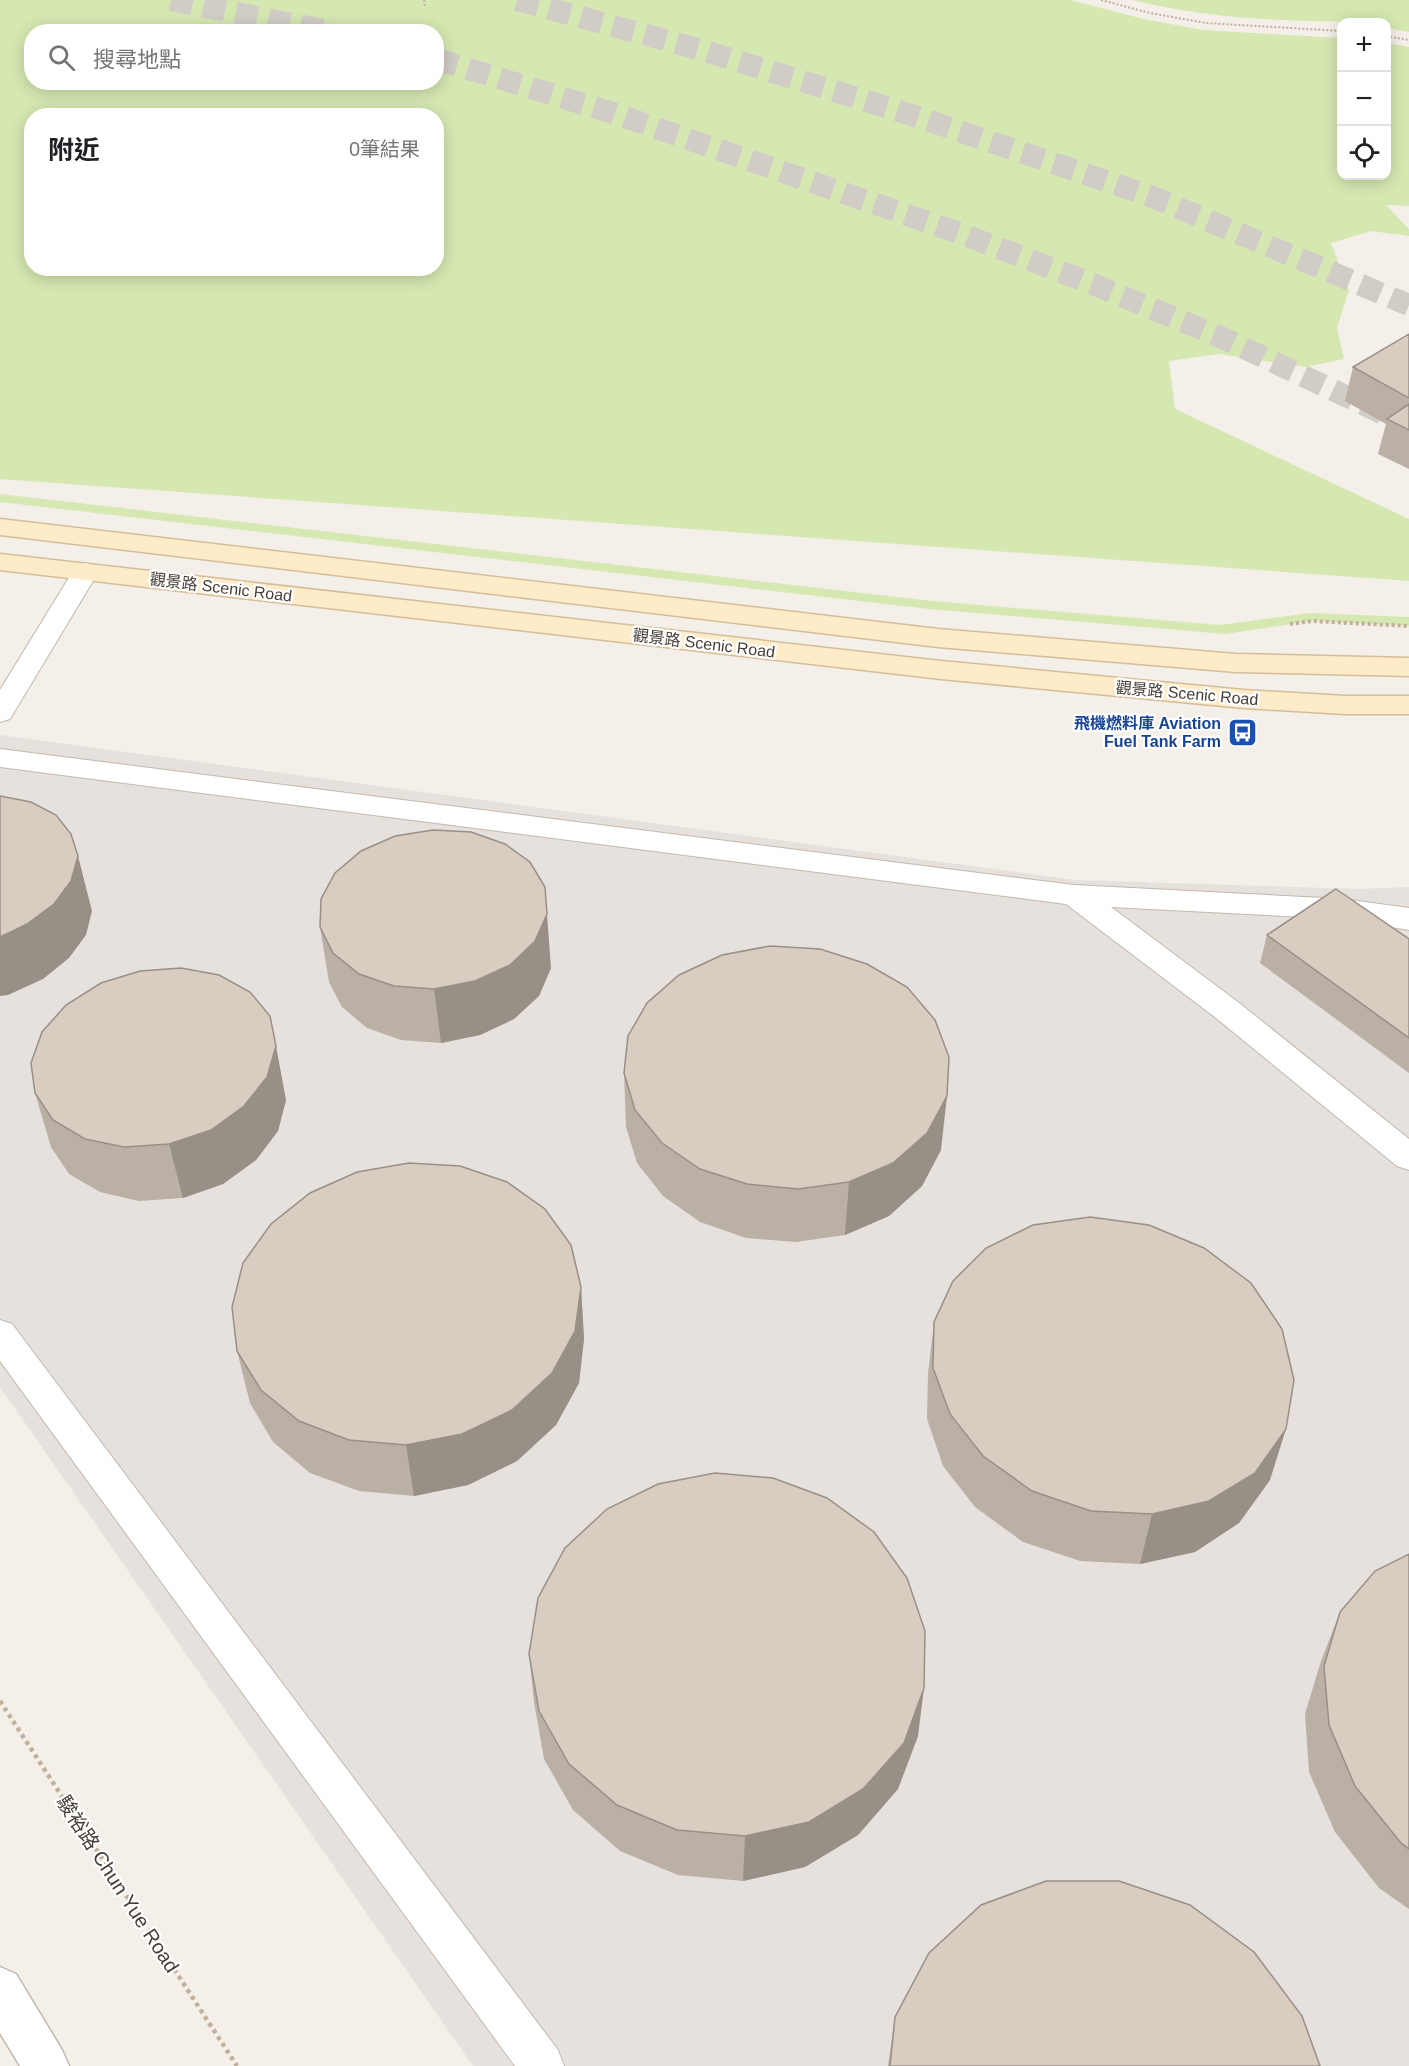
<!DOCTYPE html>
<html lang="zh-TW">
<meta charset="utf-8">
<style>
body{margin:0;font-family:Helvetica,"Noto Sans TC",sans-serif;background:#f2f2f2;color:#202124}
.controls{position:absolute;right:18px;top:18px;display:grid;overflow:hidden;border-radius:12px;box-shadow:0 3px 15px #0003}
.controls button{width:54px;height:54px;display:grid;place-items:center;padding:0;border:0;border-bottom:2px solid #e0e0e0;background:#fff;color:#202124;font:30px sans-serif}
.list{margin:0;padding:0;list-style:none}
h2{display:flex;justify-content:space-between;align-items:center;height:78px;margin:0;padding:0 24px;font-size:26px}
h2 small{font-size:20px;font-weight:400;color:#757577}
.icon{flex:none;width:33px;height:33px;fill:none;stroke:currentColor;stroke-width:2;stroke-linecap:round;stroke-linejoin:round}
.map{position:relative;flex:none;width:1409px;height:2066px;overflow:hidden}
.search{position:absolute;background:#fff;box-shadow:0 3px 15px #0003;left:24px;top:24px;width:420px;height:66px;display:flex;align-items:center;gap:15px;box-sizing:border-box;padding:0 21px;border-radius:24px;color:#757577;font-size:22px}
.panel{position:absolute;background:#fff;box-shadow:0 3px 15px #0003;left:24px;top:108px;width:420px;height:168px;border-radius:24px}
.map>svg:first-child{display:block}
</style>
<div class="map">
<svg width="1409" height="2066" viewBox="0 0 1409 2066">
<rect width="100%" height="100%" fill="#f4efe8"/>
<!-- industrial -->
<path fill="#e6e1dd" d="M0,735L1076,880L1358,889L1409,887V2066H473L0,1387Z"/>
<!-- green -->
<path fill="#d5e8b1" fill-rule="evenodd" d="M0,0H1070L1144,19L1203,30L1341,38L1342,176H1386L1387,43L1409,47V206L1386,205L1409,229V236L1371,231L1331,243L1349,290L1337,328L1344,359L1305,367L1219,354L1169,361L1175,409L1409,519V581L0,479ZM32,32H436V82H32ZM32,116H436V268H32Z
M1132,0H1409V32L1387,28L1386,22C1302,22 1216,21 1132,0Z
M0,494L932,601L1220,625L1310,613L1409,617V626L1312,621L1225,634L929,609L0,502Z"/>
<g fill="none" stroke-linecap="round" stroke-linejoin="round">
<!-- highway-tunnel -->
<path stroke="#d1ccc5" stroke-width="22" stroke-dasharray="22 11" stroke-linecap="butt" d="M171,0L333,32
M517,0L702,50L918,117L1150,196L1409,305
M436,59L613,113L962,234L1093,284L1225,339L1409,426"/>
<defs>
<path id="lane" d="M86,563L95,566L99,571L10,719L0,722V690L73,571L77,566Z
M0,749L1074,885L1343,899L1409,908V930L1343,919L1111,907L1238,1002L1409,1139V1170L1397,1166L1216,1018L1066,904L0,767Z
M0,1320L12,1324L558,2050L564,2066H515L0,1361Z"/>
<path id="street" d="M0,1967L16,1974L62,2050L69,2066H20L0,2033Z"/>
<path id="secondary" d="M0,519L938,629L1236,654L1409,658V676L1236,672L938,647L0,535Z
M0,554L941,661L1244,690L1345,696H1409V714H1345L1244,708L941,679L0,570Z"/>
</defs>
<!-- lane casing -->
<use href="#lane" stroke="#c2b9ae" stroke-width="2"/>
<!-- street casing -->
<use href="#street" stroke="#c2b9ae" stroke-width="3"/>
<!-- secondary casing -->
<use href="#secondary" stroke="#d4be99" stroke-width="3"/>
<!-- path-far2 -->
<path stroke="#c1b09c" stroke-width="2" stroke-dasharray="2 2" stroke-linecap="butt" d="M424,0L425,7
M1101,0L1150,13L1206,23L1342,31
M1386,36L1409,40"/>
<!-- path-far1 -->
<path stroke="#c1b09c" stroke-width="4" stroke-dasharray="3 3" stroke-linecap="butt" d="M1290,624L1312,621L1409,626"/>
<!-- path -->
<path stroke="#c1b09c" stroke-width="4.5" stroke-dasharray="4 4" stroke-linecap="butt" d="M0,1701L237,2066"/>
<!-- lane -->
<use href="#lane" fill="#fff" fill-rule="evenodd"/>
<!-- street -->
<use href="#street" fill="#fff" fill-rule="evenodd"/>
<!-- secondary -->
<use href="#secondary" fill="#feecc8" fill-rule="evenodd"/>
</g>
<!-- wall -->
<path fill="#bbb0a6" d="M1409,334V469L1378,454L1386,424L1345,401L1353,367Z
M320,927L551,968L539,996L514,1019L480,1035L441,1043L401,1040L367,1028L342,1007L329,982Z
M1267,935L1409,939V1073L1260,963Z
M624,1073L941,1150L922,1186L889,1216L845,1235L796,1242L746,1238L700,1222L663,1196L637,1163L626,1127Z
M35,1093L286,1100L278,1131L256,1160L223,1184L183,1198L139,1201L100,1192L69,1174L51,1147Z
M581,1287L584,1339L579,1383L556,1425L517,1461L468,1485L414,1496L359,1491L310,1473L273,1442L250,1403L237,1351Z
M934,1322L1270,1480L1239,1523L1195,1552L1140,1564L1080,1561L1023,1542L975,1507L943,1466L927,1419L928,1374Z
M1409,1554V1909L1379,1888L1335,1832L1309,1772L1305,1714L1321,1661L1340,1612Z
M529,1654L918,1736L898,1789L858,1835L805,1867L743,1881L678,1875L620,1851L573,1810L544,1759L534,1702Z
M895,2017L1320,2066H888Z"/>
<!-- shaded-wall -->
<path fill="#989087" d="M78,856L92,911L86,935L69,958L43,979L8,995L0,996V937Z
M545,887L551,968L539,996L514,1019L480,1035L441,1043L434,989Z
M276,1046L286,1100L278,1131L256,1160L223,1184L183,1198L169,1144Z
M947,1096L941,1150L922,1186L889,1216L845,1235L849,1182Z
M581,1287L584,1339L579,1383L556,1425L517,1461L468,1485L414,1496L406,1445Z
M1286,1429L1270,1480L1239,1523L1195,1552L1140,1564L1152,1514Z
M924,1688L918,1736L898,1789L858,1835L805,1867L743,1881L745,1836Z"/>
<!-- building -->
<path fill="#d9cdc1" stroke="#989087" stroke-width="1.5" d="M1409,334V398L1353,367Z
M1409,404V430L1387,419Z
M0,796L31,802L56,815L71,834L78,856L71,881L54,904L27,924L0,937Z
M433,830L471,832L505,844L530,862L545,887L547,914L535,941L510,965L475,981L434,989L394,986L359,974L333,953L320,927L321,899L335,873L361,851L395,836Z
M1336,889L1409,939V1038L1267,935Z
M770,946L820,949L867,964L907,987L935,1020L949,1057L947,1096L927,1133L893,1163L849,1182L798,1189L747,1184L700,1169L662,1143L635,1110L624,1073L628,1036L647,1003L679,975L722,955Z
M181,968L219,975L250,992L270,1016L276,1046L267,1077L244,1106L211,1130L169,1144L124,1147L85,1139L53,1120L35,1093L31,1063L42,1032L66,1005L101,983L140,971Z
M409,1163L460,1166L507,1182L545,1209L571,1245L581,1287L575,1331L552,1373L512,1410L462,1434L406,1445L349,1440L299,1421L261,1390L237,1351L232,1307L243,1263L271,1224L310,1193L357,1172Z
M1090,1217L1149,1225L1204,1248L1251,1283L1282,1329L1294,1380L1286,1429L1255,1473L1209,1501L1152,1514L1091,1511L1032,1491L983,1456L950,1414L933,1368L934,1322L953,1281L986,1248L1033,1225Z
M715,1473L773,1478L827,1498L874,1532L907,1578L925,1631L924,1688L904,1743L863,1789L809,1822L745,1836L677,1830L617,1805L569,1764L539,1711L529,1654L538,1598L565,1548L607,1509L658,1484Z
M1409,1554V1849L1401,1843L1355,1786L1329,1725L1324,1666L1340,1612L1375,1571Z
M1046,1881H1119L1190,1905L1254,1952L1302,2016L1320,2066H890L895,2017L929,1953L981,1905Z"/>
<!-- icons -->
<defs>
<symbol id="bus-square" viewBox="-11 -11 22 22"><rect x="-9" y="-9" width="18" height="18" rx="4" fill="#1a4fb4" stroke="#fff"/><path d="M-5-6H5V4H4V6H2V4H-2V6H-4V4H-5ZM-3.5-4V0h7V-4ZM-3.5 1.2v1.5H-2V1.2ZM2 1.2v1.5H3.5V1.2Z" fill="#fff"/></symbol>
</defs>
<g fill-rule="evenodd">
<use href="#bus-square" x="1226" y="716" width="33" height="33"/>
</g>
<g text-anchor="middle" stroke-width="4.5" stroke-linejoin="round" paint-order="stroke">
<!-- street labels -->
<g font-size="16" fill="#473f37" stroke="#fff">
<text transform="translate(221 587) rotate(7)" y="6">觀景路 Scenic Road</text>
<text transform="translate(704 643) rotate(7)" y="6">觀景路 Scenic Road</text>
<text transform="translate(1187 693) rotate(5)" y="6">觀景路 Scenic Road</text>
</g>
<!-- transit labels -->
<g font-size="16" font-weight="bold" fill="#164399" stroke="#fff" text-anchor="end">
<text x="1221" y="729">飛機燃料庫 Aviation<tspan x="1221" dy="18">Fuel Tank Farm</tspan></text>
</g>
<!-- near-street labels -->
<g font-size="20" fill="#473f37" stroke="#fff">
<text transform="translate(118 1884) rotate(57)" y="7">駿裕路 Chun Yue Road</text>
</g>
</g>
</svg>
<div class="controls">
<button>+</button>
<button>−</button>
<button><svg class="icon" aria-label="locate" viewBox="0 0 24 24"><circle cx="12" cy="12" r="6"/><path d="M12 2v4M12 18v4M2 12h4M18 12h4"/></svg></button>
</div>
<div class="search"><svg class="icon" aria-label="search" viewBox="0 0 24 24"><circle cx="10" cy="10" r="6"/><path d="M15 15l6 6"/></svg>搜尋地點</div>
<section class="panel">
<h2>附近<small>0筆結果</small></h2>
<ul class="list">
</ul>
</section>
</div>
